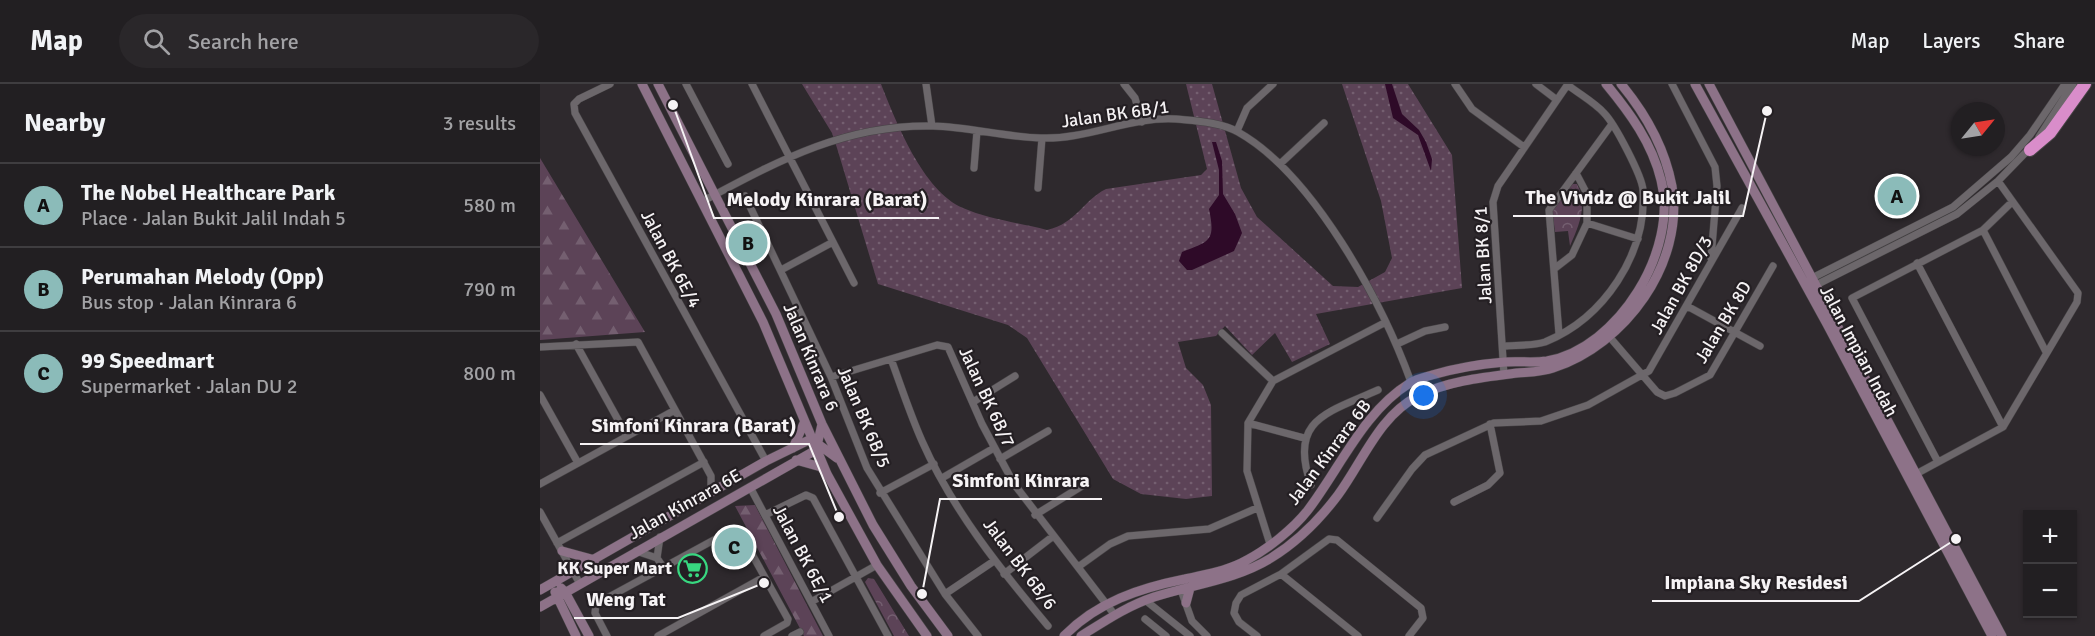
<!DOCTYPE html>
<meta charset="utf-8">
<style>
body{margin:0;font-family:Signika,sans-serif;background:#2a272a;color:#f1f3f6}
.controls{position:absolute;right:18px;bottom:18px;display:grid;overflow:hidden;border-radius:0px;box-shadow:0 2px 4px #0004}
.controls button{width:54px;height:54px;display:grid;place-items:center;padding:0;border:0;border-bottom:2px solid #3f3d40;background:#221f22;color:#f1f3f6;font:30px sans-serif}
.compass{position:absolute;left:1411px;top:18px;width:54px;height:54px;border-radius:50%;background:#221f22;box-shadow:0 2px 4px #0004;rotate:60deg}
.you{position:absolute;left:884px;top:312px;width:21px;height:21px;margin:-15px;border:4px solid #fff;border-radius:50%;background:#1a73e8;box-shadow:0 0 0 9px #1a73e833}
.badge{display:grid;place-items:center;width:39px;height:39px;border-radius:50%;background:#8bbbb9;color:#111;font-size:20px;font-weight:700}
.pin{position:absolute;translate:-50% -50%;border:3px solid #fff;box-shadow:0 2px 6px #0006}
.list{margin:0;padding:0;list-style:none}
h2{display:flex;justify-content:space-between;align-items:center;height:78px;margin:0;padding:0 24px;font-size:26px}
h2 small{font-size:20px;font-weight:400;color:#a2a2a5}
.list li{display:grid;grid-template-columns:39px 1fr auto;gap:18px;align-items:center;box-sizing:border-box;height:84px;padding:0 24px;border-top:2px solid #3f3d40}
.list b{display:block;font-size:22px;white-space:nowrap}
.list p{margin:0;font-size:20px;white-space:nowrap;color:#a2a2a5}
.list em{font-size:20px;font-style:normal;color:#a2a2a5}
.icon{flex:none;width:33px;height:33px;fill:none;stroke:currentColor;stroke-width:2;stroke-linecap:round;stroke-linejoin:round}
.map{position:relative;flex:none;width:1555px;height:552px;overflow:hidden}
header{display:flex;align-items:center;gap:36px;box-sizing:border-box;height:84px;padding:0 30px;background:#221f22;border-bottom:2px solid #3f3d40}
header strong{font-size:28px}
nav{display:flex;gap:33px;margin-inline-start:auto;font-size:21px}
.search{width:420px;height:54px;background:#2a272a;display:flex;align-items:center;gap:15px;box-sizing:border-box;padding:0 21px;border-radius:33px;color:#a2a2a5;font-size:22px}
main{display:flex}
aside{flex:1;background:#221f22}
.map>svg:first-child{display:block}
</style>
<header>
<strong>Map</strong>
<div class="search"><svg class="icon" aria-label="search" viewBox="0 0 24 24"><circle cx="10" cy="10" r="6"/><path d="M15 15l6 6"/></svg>Search here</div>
<nav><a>Map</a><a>Layers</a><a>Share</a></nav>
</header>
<main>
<aside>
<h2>Nearby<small>3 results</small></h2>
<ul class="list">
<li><span class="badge">A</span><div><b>The Nobel Healthcare Park</b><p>Place · Jalan Bukit Jalil Indah 5</p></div><em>580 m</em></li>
<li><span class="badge">B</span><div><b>Perumahan Melody (Opp)</b><p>Bus stop · Jalan Kinrara 6</p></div><em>790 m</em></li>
<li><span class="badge">C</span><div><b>99 Speedmart</b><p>Supermarket · Jalan DU 2</p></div><em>800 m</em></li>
</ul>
</aside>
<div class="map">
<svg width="1555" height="552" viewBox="0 0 1555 552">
<defs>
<pattern id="grass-dots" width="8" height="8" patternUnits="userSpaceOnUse" patternTransform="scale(1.5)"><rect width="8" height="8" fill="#5c4357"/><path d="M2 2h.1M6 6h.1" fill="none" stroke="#745f70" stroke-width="1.8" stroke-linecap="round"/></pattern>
<pattern id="forest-firs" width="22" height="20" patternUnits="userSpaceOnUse" patternTransform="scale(1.5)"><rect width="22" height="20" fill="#5c4357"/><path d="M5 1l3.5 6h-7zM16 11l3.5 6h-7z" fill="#745f70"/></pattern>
<pattern id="park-crowns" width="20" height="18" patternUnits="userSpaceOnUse" patternTransform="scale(1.5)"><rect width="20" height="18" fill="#5c4357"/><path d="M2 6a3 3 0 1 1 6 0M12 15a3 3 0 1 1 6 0" fill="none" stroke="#745f70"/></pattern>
</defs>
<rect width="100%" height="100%" fill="#2e292d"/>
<!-- grass -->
<path fill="url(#grass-dots)" d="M262,0H341C356,38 383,107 423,124C448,135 480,139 507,146C537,139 542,117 566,105L661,91L667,85L646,0H672L701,104L717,133L793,202L818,203L845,188L852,174L841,117L802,0H868L912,71L922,204L776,230L790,260L752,278L735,249L712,271L685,242L676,252L638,258L646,284L663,301L671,321L672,412L646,415L601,410L573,395L487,254L468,241L338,200L297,64L292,49Z"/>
<!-- forest -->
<path fill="url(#forest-firs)" d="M0,74L105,248L0,256Z
M215,421L283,552H264L195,422Z"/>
<!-- park -->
<path fill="url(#park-crowns)" d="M1032,100H1037C1048,122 1039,141 1030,162L1028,147L1015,148L1012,126Z
M328,494L334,495L369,552H354L325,498Z"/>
<!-- water -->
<path fill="#2e0a28" d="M845,0H852L862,30L879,46L886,58L892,75L891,87L878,51L853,34Z
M672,58H676L682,77L683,110L695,130L702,149L694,167L652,186H647L639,177L642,168C669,157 676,158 669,125L679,111V86Z"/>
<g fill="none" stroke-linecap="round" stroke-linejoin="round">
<defs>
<path id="street" d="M70,0L39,15L34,20L35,29L226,377
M146,0L188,80
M212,0L314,199
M386,0L392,42
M584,0L595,14L602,38
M915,0L932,25L984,63
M996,0L1017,16
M1132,0L1175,83L1177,102L1171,174
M697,47L707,24L733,0
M1499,53L1533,0
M740,80L784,39
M434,84L437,47
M498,104L502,54
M205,112L291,293L327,384L405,510L438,552
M163,117C238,77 305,40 393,42C429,43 465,53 501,54C547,56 591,32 636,35C655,37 680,38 698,48C773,90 842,218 871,298
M1047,139L1098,155
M1443,146L1506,268
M1377,179L1463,343
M1014,185L1032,171L1047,139V110L1036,89
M241,186L293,158
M1272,194L1413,123L1471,73L1490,51L1525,0
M1276,201L1417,130L1458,97L1490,64
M1147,222L1220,262
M682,249L733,297
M1019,250L1009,126L1072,40
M1067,250L1117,308L1125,312L1135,309L1170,291L1233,182
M36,260L87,352
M857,260L885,247L905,243
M964,262C977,261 993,262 1005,258C1064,234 1107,170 1103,106C1102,92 1075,40 1064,29C1054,18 1039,10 1028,1
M0,263L98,258L171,392V408
M351,275C361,302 370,330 382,357C412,425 460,485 508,542
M964,291L953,118L958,102L1028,0
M291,293L397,261L408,263L442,340L474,400L574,530
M0,311L38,379
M433,318L475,292
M708,339L764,354
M460,375L508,347
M1398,378L1312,214L1443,146L1472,118
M1376,390L1463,343L1537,218L1538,209L1458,97
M402,394L454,364
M0,400L135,326
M771,401C748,335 787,329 838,306
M210,403L289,552
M340,409L394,380
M914,418L948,401L960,389L950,340
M0,428L40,500
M225,431L266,411L273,414L348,552
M495,431L542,402
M837,434L872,385L885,371L954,339L1001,337L1048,321L1109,287L1202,124
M17,459L164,378
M730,460L707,387L708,339L733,297L846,238
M96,467L117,474L123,483
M117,474L120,453
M538,483L570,460L588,452L669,445L717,424
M464,490L512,453
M741,490L818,552
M641,506L652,537L667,552
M405,510L454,477
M605,516L650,552
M271,518L337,481
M605,535L626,552
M67,552L55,529L56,520L194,445H198L248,535L247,539L224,552
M118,552L224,493
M252,552L260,548
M717,552L699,538L694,529L696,519L701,511L741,490L789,455L797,456L881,524L883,534L869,552"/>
<path id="secondary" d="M102,0L223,238L287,390L337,481L387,552
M118,0L236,230L282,340L333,441L371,502L408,552
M1155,0L1287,240L1452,552
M1169,0L1462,552
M253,364L264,339
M256,376L281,383L285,388
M22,467L55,476
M21,504L25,508L49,552
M0,506L226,377L271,355L297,374
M15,508L36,552
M646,519L650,504
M0,523L276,366L282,340
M524,552C557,518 600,504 645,495C666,490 688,487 707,476C728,465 754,444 768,426C800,384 824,327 870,299C876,295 885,293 892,291C916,284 940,280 965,278C979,277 994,279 1007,277C1079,264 1139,165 1121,96C1112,59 1090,29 1066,0
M541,552C565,537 587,522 614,513C654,500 695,496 731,474C757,458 780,435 798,411C823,377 839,332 878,312C907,297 945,293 977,289C988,288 1002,288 1013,284C1085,261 1145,179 1132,102C1125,65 1105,29 1081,0"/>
<path id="highway" d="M1490,66L1510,49L1545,0"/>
</defs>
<!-- street casing -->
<use href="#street" stroke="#474446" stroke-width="8"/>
<!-- secondary casing -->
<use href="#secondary" stroke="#474446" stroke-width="10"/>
<!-- highway casing -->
<use href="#highway" stroke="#474446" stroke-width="14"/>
<!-- street -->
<use href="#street" stroke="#6c676b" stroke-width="7"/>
<!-- secondary -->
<use href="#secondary" stroke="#8d7288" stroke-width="9"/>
<!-- highway -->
<use href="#highway" stroke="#d98dca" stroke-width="12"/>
</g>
<!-- icons -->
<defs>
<symbol id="supermarket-ring" viewBox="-11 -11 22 22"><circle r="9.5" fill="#241f23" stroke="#38d880" stroke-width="1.5"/><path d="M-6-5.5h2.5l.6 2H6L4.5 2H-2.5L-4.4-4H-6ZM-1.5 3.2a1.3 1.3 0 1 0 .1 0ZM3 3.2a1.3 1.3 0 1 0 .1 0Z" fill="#38d880"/></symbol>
</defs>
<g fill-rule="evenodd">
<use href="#supermarket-ring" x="136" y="468" width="33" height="33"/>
</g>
<g text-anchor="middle" stroke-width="4.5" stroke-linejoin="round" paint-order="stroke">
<!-- street labels -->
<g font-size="18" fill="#f6f3f5" stroke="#241f23">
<text transform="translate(575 30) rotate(-8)" y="6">Jalan BK 6B/1</text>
<text transform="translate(943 171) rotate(-93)" y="6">Jalan BK 8/1</text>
<text transform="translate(131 175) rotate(62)" y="6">Jalan BK 6E/4</text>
<text transform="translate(1141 201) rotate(-61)" y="6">Jalan BK 8D/3</text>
<text transform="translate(1183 238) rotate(-59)" y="6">Jalan BK 8D</text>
<text transform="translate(1319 267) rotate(62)" y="6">Jalan Impian Indah</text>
<text transform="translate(271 273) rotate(67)" y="6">Jalan Kinrara 6</text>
<text transform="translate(447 313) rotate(65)" y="6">Jalan BK 6B/7</text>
<text transform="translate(324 333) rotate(67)" y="6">Jalan BK 6B/5</text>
<text transform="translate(789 368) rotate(-53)" y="6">Jalan Kinrara 6B</text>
<text transform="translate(145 420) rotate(-29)" y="6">Jalan Kinrara 6E</text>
<text transform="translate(263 470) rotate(62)" y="6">Jalan BK 6E/1</text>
<text transform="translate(480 480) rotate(53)" y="6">Jalan BK 6B/6</text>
</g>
<!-- poi labels -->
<g font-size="18" font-weight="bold" fill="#f6f3f5" stroke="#241f23" text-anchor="end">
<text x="132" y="490">KK Super Mart</text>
</g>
</g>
<!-- callouts -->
<path fill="none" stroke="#f6f3f5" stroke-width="2" d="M1227 27L1203 132H973M133 21L174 134H399M299 433L269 360H40M382 510L400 415H562M1416 455L1319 517H1112M224 499L138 534H34"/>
<g fill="#f6f3f5" stroke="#241f23" stroke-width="2">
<circle cx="1227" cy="27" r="6"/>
<circle cx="133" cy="21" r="6"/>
<circle cx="299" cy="433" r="6"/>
<circle cx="382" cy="510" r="6"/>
<circle cx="1416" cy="455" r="6"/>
<circle cx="224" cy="499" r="6"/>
</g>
<g font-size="20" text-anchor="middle" font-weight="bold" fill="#f6f3f5" stroke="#241f23" stroke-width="4.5" stroke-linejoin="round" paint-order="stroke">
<text x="1088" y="120">The Vividz @ Bukit Jalil</text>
<text x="287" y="122">Melody Kinrara (Barat)</text>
<text x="154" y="348">Simfoni Kinrara (Barat)</text>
<text x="481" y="403">Simfoni Kinrara</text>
<text x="1216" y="505">Impiana Sky Residesi</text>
<text x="86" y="522">Weng Tat</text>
</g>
</svg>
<div class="controls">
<button>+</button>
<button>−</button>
</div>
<svg class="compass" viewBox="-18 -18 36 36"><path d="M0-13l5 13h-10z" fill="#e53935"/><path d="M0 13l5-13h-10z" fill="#a2a2a5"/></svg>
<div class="you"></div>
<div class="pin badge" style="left:1357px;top:112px">A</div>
<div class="pin badge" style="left:208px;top:159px">B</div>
<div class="pin badge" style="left:194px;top:463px">C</div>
</div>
</main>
